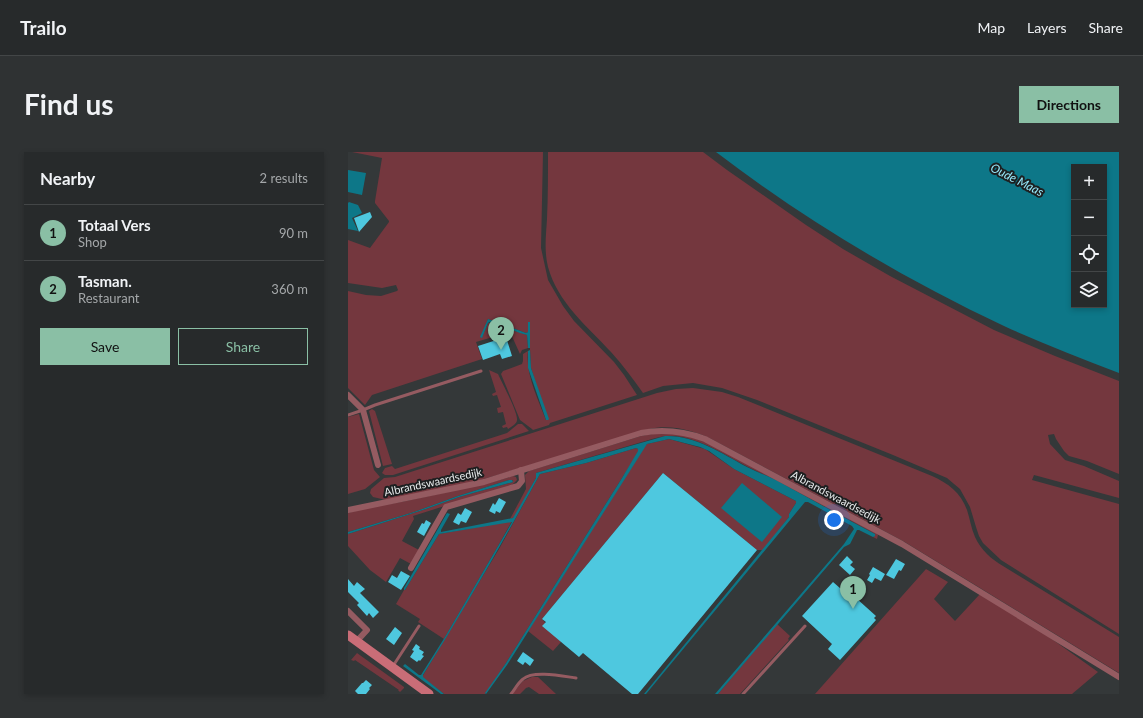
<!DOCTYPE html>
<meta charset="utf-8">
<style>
body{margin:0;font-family:Lato,sans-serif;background:#2f3233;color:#f1f3f6}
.controls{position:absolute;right:12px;top:12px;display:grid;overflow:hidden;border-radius:0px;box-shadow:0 2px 6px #0003}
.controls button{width:36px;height:36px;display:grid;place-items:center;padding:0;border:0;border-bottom:1px solid #434647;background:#272a2b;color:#f1f3f6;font:20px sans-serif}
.you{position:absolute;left:486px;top:368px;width:14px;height:14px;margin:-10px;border:3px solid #fff;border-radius:50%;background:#1a73e8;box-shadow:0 0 0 6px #1a73e833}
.badge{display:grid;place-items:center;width:26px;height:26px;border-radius:50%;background:#8abfa5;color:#111;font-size:13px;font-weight:700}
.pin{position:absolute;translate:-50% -33px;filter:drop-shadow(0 1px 2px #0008)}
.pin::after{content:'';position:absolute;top:21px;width:14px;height:12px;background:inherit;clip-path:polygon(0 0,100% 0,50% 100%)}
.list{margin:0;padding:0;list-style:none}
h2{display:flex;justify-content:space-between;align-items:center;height:52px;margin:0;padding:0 16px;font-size:17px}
h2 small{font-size:13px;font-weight:400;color:#a4a7a9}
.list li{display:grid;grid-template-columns:26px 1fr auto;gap:12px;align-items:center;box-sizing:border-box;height:56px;padding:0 16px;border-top:1px solid #434647}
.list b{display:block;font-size:15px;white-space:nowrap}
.list p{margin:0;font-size:13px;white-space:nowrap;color:#a4a7a9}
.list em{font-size:13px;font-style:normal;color:#a4a7a9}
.actions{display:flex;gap:8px;padding:12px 16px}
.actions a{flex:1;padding:9px 0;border:1px solid #8abfa5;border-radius:0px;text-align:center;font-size:14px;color:#8abfa5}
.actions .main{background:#8abfa5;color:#111}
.icon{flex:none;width:22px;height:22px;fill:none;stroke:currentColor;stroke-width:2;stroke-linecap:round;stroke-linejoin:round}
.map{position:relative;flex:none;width:771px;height:542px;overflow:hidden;border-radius:0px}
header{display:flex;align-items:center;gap:24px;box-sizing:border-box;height:56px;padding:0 20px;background:#272a2b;border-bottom:1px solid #434647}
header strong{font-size:19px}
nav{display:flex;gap:22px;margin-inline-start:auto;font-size:14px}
.intro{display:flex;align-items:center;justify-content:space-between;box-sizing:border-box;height:96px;padding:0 24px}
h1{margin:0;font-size:28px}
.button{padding:10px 18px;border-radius:0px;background:#8abfa5;color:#111;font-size:14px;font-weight:700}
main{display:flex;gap:24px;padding:0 24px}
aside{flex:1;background:#272a2b;border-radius:0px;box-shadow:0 2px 6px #0003}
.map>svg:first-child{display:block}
</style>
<header>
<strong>Trailo</strong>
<nav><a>Map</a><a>Layers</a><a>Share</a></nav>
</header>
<div class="intro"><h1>Find us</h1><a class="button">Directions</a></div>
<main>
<aside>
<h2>Nearby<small>2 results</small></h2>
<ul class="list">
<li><span class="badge">1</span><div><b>Totaal Vers</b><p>Shop</p></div><em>90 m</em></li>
<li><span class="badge">2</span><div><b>Tasman.</b><p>Restaurant</p></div><em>360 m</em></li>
</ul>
<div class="actions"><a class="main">Save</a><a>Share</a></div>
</aside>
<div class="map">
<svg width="771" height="542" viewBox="0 0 771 542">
<rect width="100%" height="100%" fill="#343839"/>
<!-- green -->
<path fill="#74373e" d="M4,0H195L193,96L200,128L215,154L226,169L266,210L276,223L289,243L202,271L201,273L185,278L184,277L172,268L153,222L155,219L174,212L175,209V202L180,199C177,221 190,247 198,268H200L183,216L182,198V170L180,171V180L178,181L140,167L134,185L140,171H144L179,183L180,196L174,198L172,202L162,180L128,190L134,207L24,243L17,253L0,236V139L18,143L33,144L49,139L50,138L48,133L34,136L0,131V88L22,96L41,70V69L27,51V49L34,6Z
M200,0H355L379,18L458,73L495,97L542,124L646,178L707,204L771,229V322L739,309L721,304L716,299L708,287L706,282L700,283L702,292L717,308L736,314L771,329V346L686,323L684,328L771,352V482L653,408L635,391L631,384L628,375L622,355L612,337L599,326L545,303L409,248L374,236L345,231L315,234L295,241C285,227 275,213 263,200C239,174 210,151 200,115C196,99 198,83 199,67C200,45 200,22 200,0Z
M141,218L150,222C154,231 170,260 169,268C169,272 163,275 160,277L159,275L155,276L154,274L158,272L155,260L150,261L149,256L153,255L149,243L145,244L144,242L148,240Z
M345,236L374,240L390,245L584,324C600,331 613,341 619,358C622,367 623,376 627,385C633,398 643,407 655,414L771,485V521L624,431L555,389L369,290C349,279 324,272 301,277L146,324L129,329L38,348L25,345L22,341L23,337L36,326L47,325L309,241L328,237Z
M24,257L27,259L44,312L35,314L21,259Z
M11,262L26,318L32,325L17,337L0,342V265Z
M170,272H174L181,279L45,323H37L34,321L37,316L44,314L47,317L159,281Z
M310,281L331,282L356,289L528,381L530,383L529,387L525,385L527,382C495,365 463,347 431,330C421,325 410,320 400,315C379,304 358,290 334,285C323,283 314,284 304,287L188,321V326L167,365L162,367L178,337L177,323L181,319L293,284Z
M321,287L357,297L386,317L448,349V351L441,362V365L415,398H409L315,321L194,467L213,490L205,499L180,479L297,294L299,292Z
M288,296L290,297L291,299L274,326L158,511L137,542H96L74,525L151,397L192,322L238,311Z
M165,324L168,325L169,328L163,334L106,351L65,364L66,367L54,389L71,398L63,412L52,406L38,430L22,418L0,394V382L78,357L111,345L165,330V329L164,328H161L110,344L66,360L0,380V361L14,357L58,349L141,331Z
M164,369L150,394L96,487L70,470L72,467L48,452L56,438H57L91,382Z
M578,417L600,430L586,447L607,469L632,442L694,480L750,520L724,542H467Z
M429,472L442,484L440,487L441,488L392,542H370Z
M9,501L56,535V536L52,540L50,538H51L7,508L6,509L3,508Z
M184,525H190L208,542H191L181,535L178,536L172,542H164L175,529Z"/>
<!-- water -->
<path fill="#0d7788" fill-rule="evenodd" d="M368,0H771V221C732,206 693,191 656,174C554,126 457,68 368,0ZM726,15H756V153H726Z
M0,18L18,21L14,43L0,40Z
M1,50L10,53L14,61L4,66L10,79L0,77V51Z
M140,167L178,181L180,180V170H182V196H180L179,183L172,181L142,170L140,171L134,186L132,185Z
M182,198L183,216L201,267L200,268H198L180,216V199Z
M317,284C347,283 373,301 399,315C409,320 420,324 430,329C462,347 495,365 527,382V384L525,385L511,378H509L502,392L496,395L370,542H367L496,392L506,377L504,374L460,350H457L298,542H296L441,365V362L448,351V349L386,317L361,299L352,295L321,287L299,292L159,513L138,542L137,541L158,511L274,326L290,299V297L288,296L238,311L192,322C155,390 116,458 75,523V525L96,542H93L55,514L57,512L71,523H73L97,485L164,370L91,382L57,438H56V436L99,361L102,362L93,378V380L165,366L188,326V321Z
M161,328H164L165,330L111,345L78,357L0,382V380L66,360L110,344Z
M394,331L434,365L433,366L414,390L373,356Z"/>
<!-- building -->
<path fill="#4ec8df" d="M22,60L24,65L11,80L6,66Z
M158,185L164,204L154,207L152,202L135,208L130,194Z
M315,321L409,398L290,542H284L235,501L231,505L194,474L198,470L194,467Z
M151,346L158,350L152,361L148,359L147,362L141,359L145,351L147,353Z
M117,356L124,360L118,371L113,369L111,373L105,370L110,361L113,363Z
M78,368L83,371L76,384L69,380L74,371L76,372Z
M499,404L505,410L502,413L507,417L502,423L491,413Z
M548,407L557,412L553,419L551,418L546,427L538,423Z
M525,415L537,422L533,429L527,426L524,431L519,428L522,423L521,422Z
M53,419L62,424L53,438L40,430L44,423L49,426Z
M0,427L6,434L9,430L17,437L12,441L31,460L25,466L21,461L19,464L9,453L11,451L0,440Z
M485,430L500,443L505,438L511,443L508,446L528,464L526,466L528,468L492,508L480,497L484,492L454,464Z
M47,475L54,481L46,493L38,487Z
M68,492L72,495L71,497L76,500L74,503L76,504L72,509L71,508L69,510L62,505L66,499L64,498Z
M175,500L186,508L182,514L177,510L175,513L169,509Z
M18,528L24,533L21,536L22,537L18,542H10L7,539L14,531H15Z"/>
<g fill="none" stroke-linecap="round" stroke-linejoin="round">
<!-- lane -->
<path stroke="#955b61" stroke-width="3" d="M0,263L15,258L27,253L133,219
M45,514L71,474
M163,542C167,537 170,531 175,527C185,518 214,524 228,526
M395,542L457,474"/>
<!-- street -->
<path stroke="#955b61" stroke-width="6" d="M0,243L15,258L30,313
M0,358L136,330L293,281C315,277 335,279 357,287L554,392L771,525
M63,416L98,355L170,334L174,329L173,318
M0,459L19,478L8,490"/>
<!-- secondary -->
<path stroke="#c96d77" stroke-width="9" d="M0,483L81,542"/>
</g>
<g text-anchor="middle" stroke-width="4" stroke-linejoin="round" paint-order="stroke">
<!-- street labels -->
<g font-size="11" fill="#e8ebec" stroke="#1d1f20">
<text transform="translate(85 330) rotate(-12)" y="4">Albrandswaardsedijk</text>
<text transform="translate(488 345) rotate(28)" y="4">Albrandswaardsedijk</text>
</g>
<!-- water labels -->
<g font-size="12" font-style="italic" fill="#97eafc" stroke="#1d1f20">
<text transform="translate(669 28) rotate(27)" y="4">Oude Maas</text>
</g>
</g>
</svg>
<div class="controls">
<button>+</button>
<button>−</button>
<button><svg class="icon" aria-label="locate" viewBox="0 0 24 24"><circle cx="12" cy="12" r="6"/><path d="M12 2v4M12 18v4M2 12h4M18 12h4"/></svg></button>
<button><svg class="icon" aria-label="layers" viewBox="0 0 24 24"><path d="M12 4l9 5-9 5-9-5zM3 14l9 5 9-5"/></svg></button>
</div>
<div class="you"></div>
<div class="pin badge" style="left:505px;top:457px">1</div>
<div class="pin badge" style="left:153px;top:198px">2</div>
</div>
</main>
